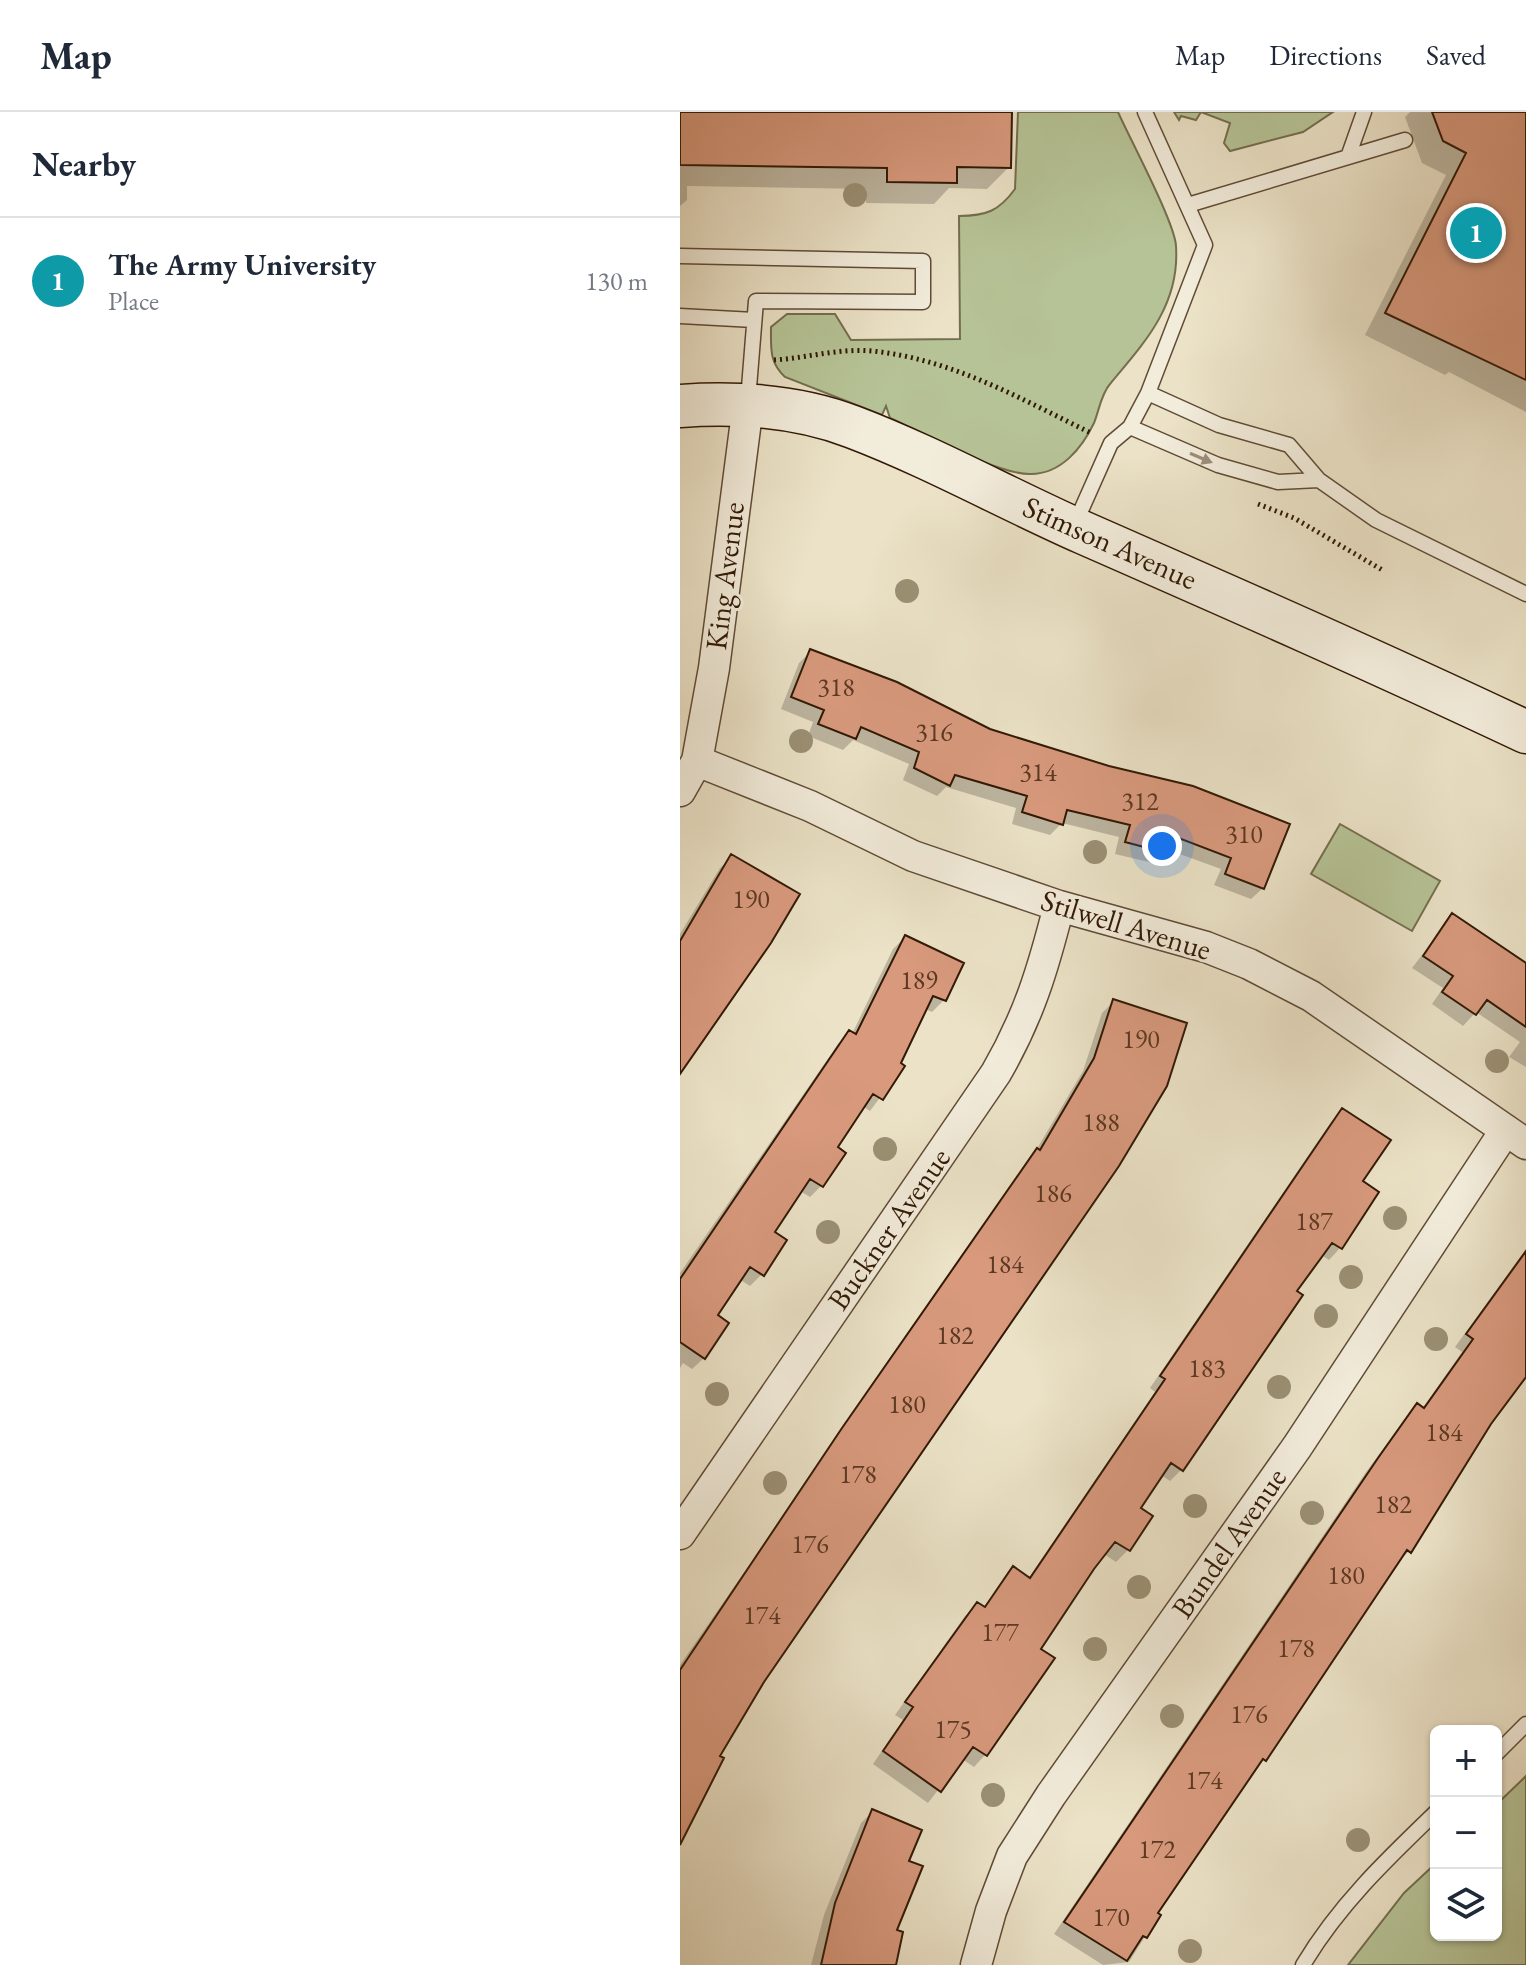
<!DOCTYPE html>
<meta charset="utf-8">
<style>
body{margin:0;font-family:"EB Garamond",serif;background:#f6f6f7;color:#1f2937}
.controls{position:absolute;right:24px;bottom:24px;display:grid;overflow:hidden;border-radius:12px;box-shadow:0 2px 6px #0004}
.controls button{width:72px;height:72px;display:grid;place-items:center;padding:0;border:0;border-bottom:2px solid #e0e1e3;background:#fff;color:#1f2937;font:40px sans-serif}
.you{position:absolute;left:482px;top:734px;width:28px;height:28px;margin:-20px;border:6px solid #fff;border-radius:50%;background:#1a73e8;box-shadow:0 0 0 12px #1a73e833}
.badge{display:grid;place-items:center;width:52px;height:52px;border-radius:50%;background:#0f766e;color:#fff;font-size:26px;font-weight:700}
.pin{position:absolute;translate:-50% -50%;border:4px solid #fff;box-shadow:0 2px 8px #0006}
.list{margin:0;padding:0;list-style:none}
h2{display:flex;justify-content:space-between;align-items:center;height:104px;margin:0;padding:0 32px;font-size:34px}
h2 small{font-size:26px;font-weight:400;color:#747a83}
.list li{display:grid;grid-template-columns:52px 1fr auto;gap:24px;align-items:center;box-sizing:border-box;height:128px;padding:0 32px;border-top:2px solid #e0e1e3}
.list b{display:block;font-size:30px;white-space:nowrap}
.list p{margin:0;font-size:26px;white-space:nowrap;color:#747a83}
.list em{font-size:26px;font-style:normal;color:#747a83}
.icon{flex:none;width:44px;height:44px;fill:none;stroke:currentColor;stroke-width:2;stroke-linecap:round;stroke-linejoin:round}
.map{position:relative;flex:none;width:846px;height:1853px;overflow:hidden}
header{display:flex;align-items:center;gap:48px;box-sizing:border-box;height:112px;padding:0 40px;background:#fff;border-bottom:2px solid #e0e1e3}
header strong{font-size:38px}
nav{display:flex;gap:44px;margin-inline-start:auto;font-size:28px}
main{display:flex}
aside{flex:1;background:#fff}
.map>svg:first-child{display:block}
</style>
<header>
<strong>Map</strong>
<nav><a>Map</a><a>Directions</a><a>Saved</a></nav>
</header>
<main>
<aside>
<h2>Nearby<small></small></h2>
<ul class="list">
<li><span class="badge" style="background:#0f9aa8">1</span><div><b>The Army University</b><p>Place</p></div><em>130 m</em></li>
</ul>
</aside>
<div class="map">
<svg width="846" height="1853" viewBox="0 0 846 1853">
<rect width="100%" height="100%" fill="#ebe2c7"/>
<filter id="stains"><feTurbulence type="fractalNoise" baseFrequency=".0025" numOctaves="4"/><feColorMatrix values="0 0 0 0 .2 0 0 0 0 .09 0 0 0 0 .02 0 0 0 .5 -.17"/></filter>
<radialGradient id="worn" r=".72"><stop offset=".6" stop-color="#630" stop-opacity="0"/><stop offset="1" stop-color="#630" stop-opacity=".3"/></radialGradient>
<!-- green -->
<path fill="#b6c396" stroke="#746e4e" stroke-width="2" d="M338,0H438C450,27 495,111 496,134C500,193 465,230 430,272C421,282 419,299 414,311C402,336 381,362 351,362C317,363 244,321 210,306L206,294L202,303L105,265C89,250 91,236 91,215L107,202H155L171,228L280,227L279,104C306,104 319,99 335,77Z
M494,0H653L623,20L550,39L544,31L550,11L521,0L516,8L501,4L499,8Z
M660,712L760,769L732,819L631,762Z
M846,1664V1853H668L724,1781L756,1751V1823H816V1693Z"/>
<!-- shadow -->
<path fill="#0003" d="M0,0H330L329,55L307,77L269,76L254,92L186,91V77L7,74V88L0,94Z
M730,0H846V300L769,260L765,263L685,223L766,63L742,51L725,5Z
M131,539L309,619L429,656L512,676L583,776L571,787L534,773L541,757L486,737L473,751L435,742L439,725L382,711L370,723L332,712L336,696L266,675L257,684L223,668L229,652L173,628L163,638L128,624L133,610L101,597L119,551Z
M52,745L0,960V822L40,756Z
M772,804L846,855V955L829,945L840,930L796,900L783,914L752,892L763,876L732,856Z
M225,825L264,888L252,900L245,897L218,952L223,955L190,999L182,994L155,1036L141,1074L130,1085L120,1079L92,1120L82,1162L70,1174L59,1167L35,1204L24,1246L12,1257L3,1251L0,1256V1161L158,932L172,922L213,837Z
M434,889L505,912L82,1569L37,1645L0,1728V1553L355,1040L403,959L422,901Z
M662,998L680,1069L696,1081L660,1136L649,1148L641,1143L614,1180L501,1358L490,1369L481,1363L458,1397L470,1405L448,1438L436,1450L424,1442L358,1537L372,1547L305,1643L294,1655L282,1647L248,1691L193,1652L223,1608L215,1603L285,1504L297,1492L303,1496L333,1457L348,1467L475,1280L470,1276L651,1010Z
M846,1137V1262L810,1311L729,1439L717,1451L475,1802L478,1804L449,1850L423,1853L374,1822L686,1360L726,1306L737,1294L742,1297L782,1240L775,1235Z
M193,1699L214,1820V1853H131L144,1803L181,1711Z"/>
<!-- building -->
<path fill="#d8997d" stroke="#321905" stroke-width="2" d="M0,0H332L331,56L277,55V71L207,70V56L0,53Z
M752,0H846V268L705,201L786,41L763,29Z
M130,537L217,570L310,617L429,654L513,674L610,712L584,777L545,762L551,746L491,723L487,741L445,730L450,713L387,698L383,713L342,700L347,684L275,663L270,674L234,656L239,640L181,615L176,627L138,612L144,598L111,585Z
M51,742L120,782L91,831L0,962V829Z
M772,801L846,851V915L807,888L796,903L762,880L773,864L743,844Z
M225,823L284,851L266,889L253,884L221,951L225,954L203,988L193,982L158,1035L166,1041L143,1075L130,1067L95,1120L107,1128L84,1164L70,1155L38,1203L49,1211L25,1247L0,1230V1167L169,918L176,922Z
M433,887L507,911L487,974L439,1054L84,1570L40,1644L44,1646L0,1733V1558L162,1316L357,1036L360,1038L414,946Z
M662,996L711,1028L683,1069L699,1080L662,1137L652,1131L617,1179L623,1183L503,1359L491,1351L461,1396L473,1404L450,1439L435,1430L414,1457L361,1537L375,1546L307,1644L293,1635L261,1680L203,1639L233,1595L225,1590L297,1490L305,1495L333,1454L350,1466L485,1267L480,1264Z
M846,1139V1265L811,1312L731,1441L727,1438L586,1649L583,1647L478,1801L481,1803L467,1826L463,1824L447,1849L384,1810L698,1346L737,1291L744,1296L793,1227L786,1222Z
M192,1697L242,1718L229,1749L243,1754L217,1818L223,1820L216,1853H141L155,1791Z"/>
<g fill="none" stroke-linecap="round" stroke-linejoin="round">
<defs>
<path id="lane" d="M668,45L684,0
M508,93L725,28
M0,144L243,149V190L76,189L68,288
M0,204L74,208
M450,315L538,353L598,370L639,368L609,333L539,313L468,281
M639,368L696,408L846,482
M395,412L431,331L450,315L468,281L525,133L465,0
M816,1642L846,1612
M623,1853C658,1794 706,1748 756,1700"/>
<path id="street" d="M17,649L130,694L233,744L379,794L526,835L569,852L631,884L846,1032
M0,679L17,649L34,556L68,293
M0,1422L316,961C349,904 363,857 379,794
M296,1853L311,1799L332,1744L371,1683L617,1335L825,1019"/>
<path id="secondary" d="M0,294C57,290 119,294 173,315C252,345 327,387 404,421C552,486 700,551 846,620"/>
</defs>
<!-- lane casing -->
<use href="#lane" stroke="#604b36" stroke-width="17"/>
<!-- street casing -->
<use href="#street" stroke="#604b36" stroke-width="33"/>
<!-- secondary casing -->
<use href="#secondary" stroke="#321905" stroke-width="45"/>
<!-- path -->
<path stroke="#321905" stroke-width="5" stroke-dasharray="2 4" stroke-linecap="butt" d="M94,248C127,246 159,236 192,239C272,247 341,287 411,321
M578,392L614,406L704,459"/>
<!-- lane -->
<use href="#lane" stroke="#f2ecdb" stroke-width="14"/>
<!-- street -->
<use href="#street" stroke="#f2ecdb" stroke-width="30"/>
<!-- secondary -->
<use href="#secondary" stroke="#f2ecdb" stroke-width="42"/>
</g>
<!-- trees -->
<g fill="#9b9074">
<circle cx="175" cy="83" r="12"/>
<circle cx="227" cy="479" r="12"/>
<circle cx="121" cy="629" r="12"/>
<circle cx="415" cy="740" r="12"/>
<circle cx="817" cy="949" r="12"/>
<circle cx="205" cy="1037" r="12"/>
<circle cx="715" cy="1106" r="12"/>
<circle cx="148" cy="1120" r="12"/>
<circle cx="671" cy="1165" r="12"/>
<circle cx="646" cy="1204" r="12"/>
<circle cx="756" cy="1227" r="12"/>
<circle cx="599" cy="1275" r="12"/>
<circle cx="37" cy="1282" r="12"/>
<circle cx="95" cy="1371" r="12"/>
<circle cx="515" cy="1394" r="12"/>
<circle cx="632" cy="1401" r="12"/>
<circle cx="459" cy="1475" r="12"/>
<circle cx="415" cy="1537" r="12"/>
<circle cx="492" cy="1604" r="12"/>
<circle cx="313" cy="1683" r="12"/>
<circle cx="678" cy="1728" r="12"/>
<circle cx="510" cy="1839" r="12"/>
</g>
<!-- one-way arrows -->
<defs><path id="oneway-solid" d="M-6-.8H1V-3.2L6.5 0L1 3.2V.8H-6Z" transform="scale(2)"/></defs>
<use fill="#9c8d7b" href="#oneway-solid" transform="translate(521 346) rotate(23)"/>
<g text-anchor="middle" stroke-width="6" stroke-linejoin="round" paint-order="stroke">
<!-- number labels -->
<g font-size="26" fill="#5c3923">
<text x="156" y="584">318</text>
<text x="254" y="629">316</text>
<text x="358" y="669">314</text>
<text x="460" y="698">312</text>
<text x="564" y="731">310</text>
<text x="71" y="796">190</text>
<text x="239" y="877">189</text>
<text x="461" y="936">190</text>
<text x="421" y="1019">188</text>
<text x="373" y="1090">186</text>
<text x="634" y="1118">187</text>
<text x="325" y="1161">184</text>
<text x="275" y="1232">182</text>
<text x="527" y="1265">183</text>
<text x="227" y="1301">180</text>
<text x="764" y="1329">184</text>
<text x="178" y="1371">178</text>
<text x="713" y="1401">182</text>
<text x="130" y="1441">176</text>
<text x="666" y="1472">180</text>
<text x="82" y="1512">174</text>
<text x="320" y="1529">177</text>
<text x="616" y="1545">178</text>
<text x="569" y="1611">176</text>
<text x="273" y="1626">175</text>
<text x="524" y="1677">174</text>
<text x="477" y="1746">172</text>
<text x="431" y="1814">170</text>
</g>
<!-- street labels -->
<g font-size="30" fill="#321905" stroke="#f2ecdb">
<text transform="translate(430 431) rotate(24)" y="10">Stimson Avenue</text>
<text transform="translate(45 464) rotate(-83)" y="10">King Avenue</text>
<text transform="translate(446 813) rotate(17)" y="10">Stilwell Avenue</text>
<text transform="translate(209 1117) rotate(-55)" y="10">Buckner Avenue</text>
<text transform="translate(549 1431) rotate(-55)" y="10">Bundel Avenue</text>
</g>
</g>
<rect width="100%" height="100%" filter="url(#stains)"/>
<rect width="100%" height="100%" fill="url(#worn)"/>
</svg>
<div class="controls">
<button>+</button>
<button>−</button>
<button><svg class="icon" aria-label="layers" viewBox="0 0 24 24"><path d="M12 4l9 5-9 5-9-5zM3 14l9 5 9-5"/></svg></button>
</div>
<div class="you"></div>
<div class="pin badge" style="left:796px;top:121px;background:#0f9aa8">1</div>
</div>
</main>
